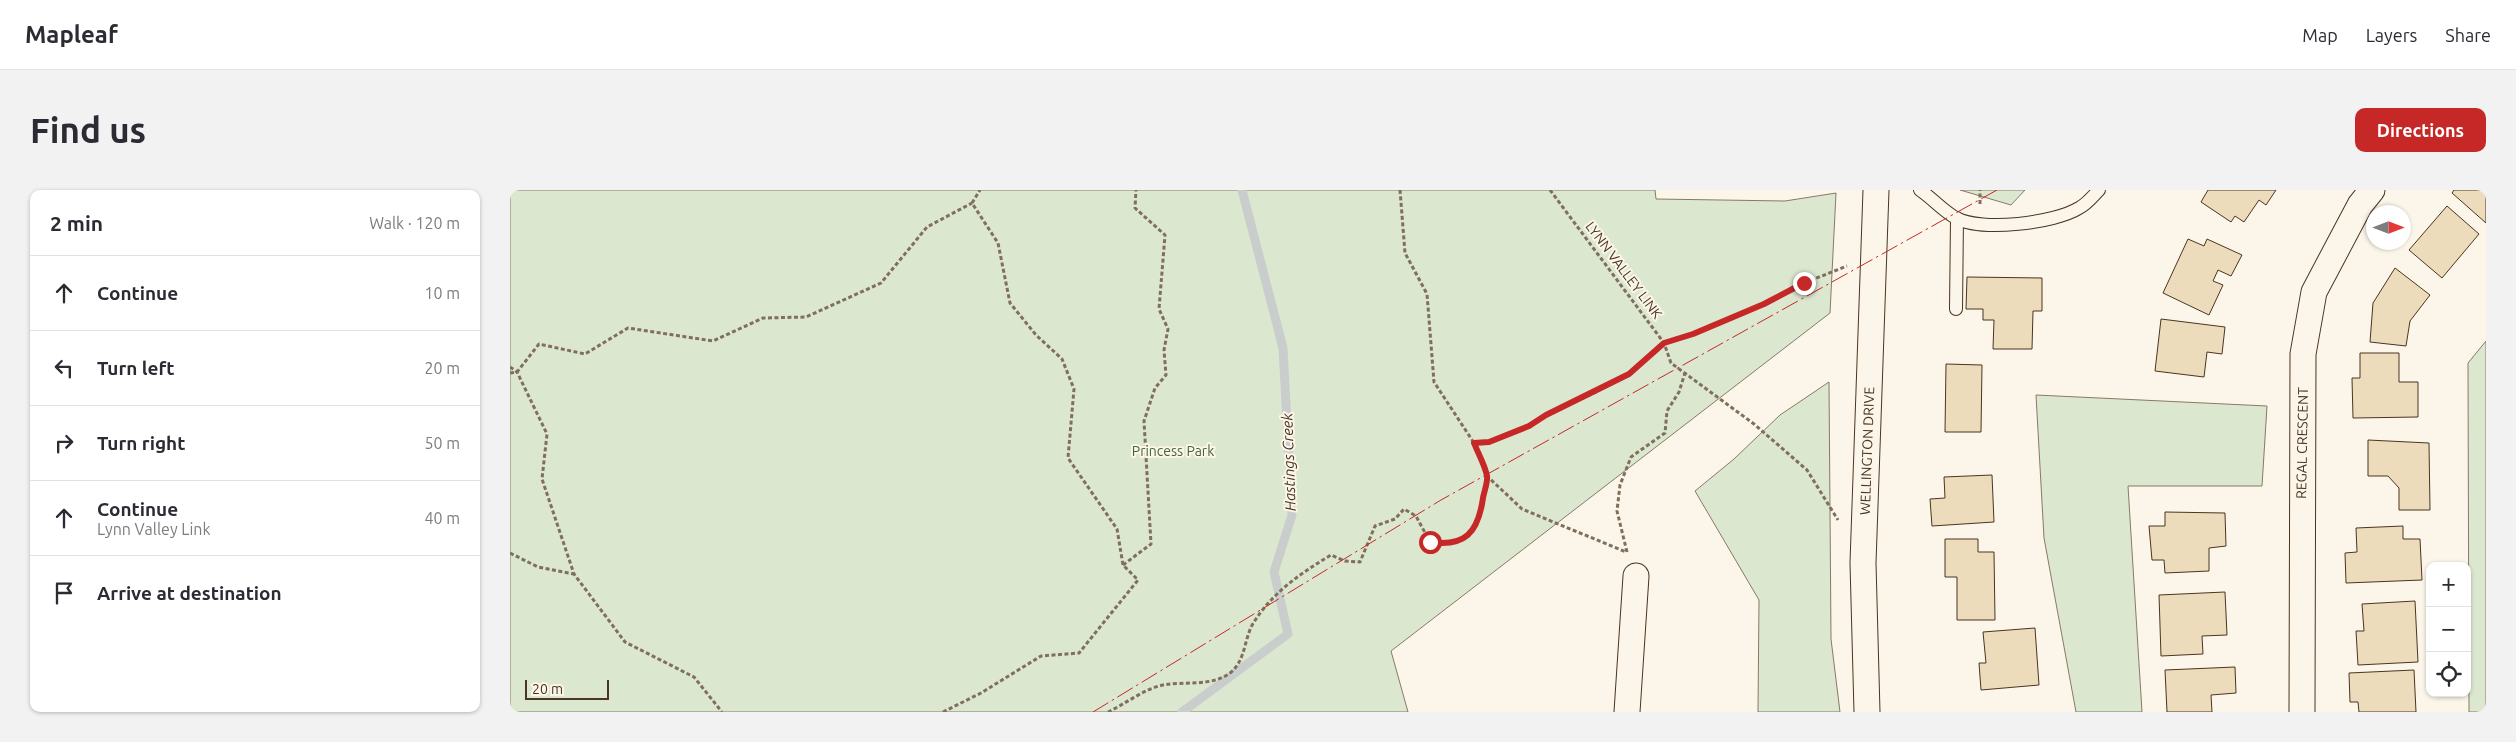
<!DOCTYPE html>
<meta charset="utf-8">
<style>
body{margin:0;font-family:Ubuntu,sans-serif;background:#f2f2f3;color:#2b2b33}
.controls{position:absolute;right:15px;bottom:15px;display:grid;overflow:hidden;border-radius:10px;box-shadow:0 1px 4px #0004}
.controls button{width:45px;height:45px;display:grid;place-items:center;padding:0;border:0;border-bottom:1px solid #e1e1e2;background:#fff;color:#2b2b33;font:25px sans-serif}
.compass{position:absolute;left:1856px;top:15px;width:45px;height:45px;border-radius:50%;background:#fff;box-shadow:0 1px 4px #0004;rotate:90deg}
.scale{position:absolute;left:15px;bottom:12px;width:84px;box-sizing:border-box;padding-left:5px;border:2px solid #4a3520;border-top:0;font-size:14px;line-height:18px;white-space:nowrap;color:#4a3520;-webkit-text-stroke:4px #fbf6e9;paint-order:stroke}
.stop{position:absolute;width:15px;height:15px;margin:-11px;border:4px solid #c62828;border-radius:50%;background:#fff}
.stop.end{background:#c62828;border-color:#fff;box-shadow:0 1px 5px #0008}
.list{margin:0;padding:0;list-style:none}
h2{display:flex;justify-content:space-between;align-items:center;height:65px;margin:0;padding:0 20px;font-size:21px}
h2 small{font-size:16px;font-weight:400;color:#7c7c81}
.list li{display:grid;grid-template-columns:32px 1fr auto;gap:15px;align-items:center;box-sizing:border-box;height:75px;padding:0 20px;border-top:1px solid #e1e1e2}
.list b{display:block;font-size:19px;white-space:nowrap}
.list p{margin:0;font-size:16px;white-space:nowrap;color:#7c7c81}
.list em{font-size:16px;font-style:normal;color:#7c7c81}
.icon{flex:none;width:28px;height:28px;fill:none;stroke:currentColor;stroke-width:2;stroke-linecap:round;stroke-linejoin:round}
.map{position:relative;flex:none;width:1976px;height:522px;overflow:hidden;border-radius:10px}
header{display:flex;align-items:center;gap:30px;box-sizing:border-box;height:70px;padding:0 25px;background:#fff;border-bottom:1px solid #e1e1e2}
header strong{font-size:24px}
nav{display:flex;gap:28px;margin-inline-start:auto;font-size:18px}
.intro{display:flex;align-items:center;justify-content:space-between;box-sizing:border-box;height:120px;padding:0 30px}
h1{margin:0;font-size:35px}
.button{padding:12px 22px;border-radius:10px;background:#c62828;color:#fff;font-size:18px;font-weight:700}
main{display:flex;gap:30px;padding:0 30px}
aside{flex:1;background:#fff;border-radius:10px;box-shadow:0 1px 4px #0004}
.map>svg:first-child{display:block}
</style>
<header>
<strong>Mapleaf</strong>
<nav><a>Map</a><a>Layers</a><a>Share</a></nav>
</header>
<div class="intro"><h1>Find us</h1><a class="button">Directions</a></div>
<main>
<aside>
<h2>2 min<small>Walk · 120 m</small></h2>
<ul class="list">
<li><svg class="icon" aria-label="ahead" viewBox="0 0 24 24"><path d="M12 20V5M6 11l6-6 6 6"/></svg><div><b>Continue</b></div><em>10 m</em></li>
<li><svg class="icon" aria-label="left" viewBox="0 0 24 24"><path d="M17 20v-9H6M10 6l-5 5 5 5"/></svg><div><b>Turn left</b></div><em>20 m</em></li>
<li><svg class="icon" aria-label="right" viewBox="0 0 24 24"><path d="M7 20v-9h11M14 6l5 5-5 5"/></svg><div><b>Turn right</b></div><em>50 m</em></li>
<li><svg class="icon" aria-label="ahead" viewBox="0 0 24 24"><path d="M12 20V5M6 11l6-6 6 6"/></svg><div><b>Continue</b><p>Lynn Valley Link</p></div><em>40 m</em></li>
<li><svg class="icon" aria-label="arrive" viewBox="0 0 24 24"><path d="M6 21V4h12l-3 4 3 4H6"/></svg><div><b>Arrive at destination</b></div></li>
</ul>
</aside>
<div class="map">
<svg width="1976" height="522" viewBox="0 0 1976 522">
<rect width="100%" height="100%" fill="#fbf6e9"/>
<!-- green -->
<path fill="#dce7d0" stroke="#887966" d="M0,0H1145L1146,9L1275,11L1326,3L1320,123L881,461L898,522H0Z
M1450,0H1515L1501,15Z
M1976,151V522H1959L1958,173Z
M1319,192L1321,449L1330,522H1248L1249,410L1185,301L1224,269L1270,225Z
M1526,205L1757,216L1752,296H1618L1632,522H1566L1534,348Z"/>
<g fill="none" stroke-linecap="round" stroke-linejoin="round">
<!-- stream -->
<path stroke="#c9cecd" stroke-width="9" d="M672,522L778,444L764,382L782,325L773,158L732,0"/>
</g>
<!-- building -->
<path fill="#ecdcbc" stroke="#4a3520" d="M1698,0H1766L1756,15L1749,10L1734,32L1725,26L1721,32L1691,12Z
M1944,0H1976V33L1942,3Z
M1937,16L1969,44L1932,88L1899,60Z
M1678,49L1694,56L1697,49L1732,65L1721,86L1708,80L1703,91L1713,95L1699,125L1653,103Z
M1885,78L1920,105L1900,131L1896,156L1860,152L1863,113Z
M1457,87L1532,88V121H1523L1522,159H1483L1484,130H1473V119H1456Z
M1651,129L1715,137L1712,164L1697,162L1694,187L1645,181Z
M1850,163H1889V192H1908V227L1843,228L1842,188H1850Z
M1436,174L1472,175L1471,242H1435Z
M1858,250L1919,253L1920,320H1889V298L1878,286H1858Z
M1482,285L1484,332L1422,336L1420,309L1435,308L1434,287Z
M1655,322L1715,323L1716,356L1699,358V381L1655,383L1654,370H1642L1639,336H1655Z
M1893,336V349H1910L1912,390L1836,393L1835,363L1847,362L1846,338Z
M1435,349H1468V362H1484L1485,430H1447V387H1435Z
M1715,402L1717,445L1692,446L1693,464L1651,466L1649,405Z
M1905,411L1908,472L1848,475L1846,441H1854L1852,414Z
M1525,438L1529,495L1471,500L1469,473H1476L1473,442Z
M1725,477L1726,503L1701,505L1702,522H1657L1655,480Z
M1904,480L1906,522H1849L1848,512H1840L1839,483Z"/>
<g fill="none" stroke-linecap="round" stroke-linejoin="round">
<defs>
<path id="service" d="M1410,0C1422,8 1433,21 1446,28C1472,42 1545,33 1569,18C1577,14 1583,6 1589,0
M1446,119L1447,28"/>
<path id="minor" d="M1117,522L1126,386
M1357,522L1353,373L1366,0
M1792,522L1793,164L1804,102L1850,15L1862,0"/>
</defs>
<!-- service casing -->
<use href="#service" stroke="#4a3520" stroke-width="14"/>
<!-- minor casing -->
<use href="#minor" stroke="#4a3520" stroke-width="27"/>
<!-- path -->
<path stroke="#7f6f5c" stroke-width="3" stroke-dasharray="4 2.5" stroke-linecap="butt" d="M890,0L895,63L917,104L924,192L964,253L977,286L1012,319L1116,362
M1040,0L1154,153L1161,173L1244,234L1297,280L1328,330
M462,13L470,0
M1470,14V0
M0,177L7,182L37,244L32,289L64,384L115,452L184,487L212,522
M0,183L7,182L29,154L75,164L118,138L203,151L253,128L296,127L371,93L417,37L462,13
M964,253L979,252L1019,236L1036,225L1082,204L1119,184L1154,153L1183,144L1273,105L1294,93L1337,76
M1117,362L1107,321L1110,295L1121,267L1155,243L1157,221L1169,202L1175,183
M0,363L28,377L64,384
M613,375L641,354L634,231L645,198L656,185L654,160L658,139L649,119L655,45L625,18L626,0
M433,522L471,503L531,466L569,463L628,390L613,375L607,339L558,268L564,199L552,169L526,145L500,113L488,53L462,13
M598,522C615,514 634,499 653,495C674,491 701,497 720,483C736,471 734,447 744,432C763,402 791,383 821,365L835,371L850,372L865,336L885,329L894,319L906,326L920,352C971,359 969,325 977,286"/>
<!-- service -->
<use href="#service" stroke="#fbf6e9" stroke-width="12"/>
<!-- minor -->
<use href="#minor" stroke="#fbf6e9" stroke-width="25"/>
<!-- power -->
<path stroke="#c62828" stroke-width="1" stroke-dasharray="18 4 2.5 4" stroke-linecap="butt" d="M583,522L931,310L1487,0"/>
</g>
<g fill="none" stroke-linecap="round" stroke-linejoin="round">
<!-- route -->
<path stroke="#c62828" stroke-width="6" d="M920,352C955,357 968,343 973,308C974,302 978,292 977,286C975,275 968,263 964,253L979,252L1019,236L1036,225L1119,184L1154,153L1183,144L1254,114L1294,93"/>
</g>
<g text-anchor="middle" stroke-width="4" stroke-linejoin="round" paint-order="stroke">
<!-- street labels -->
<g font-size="14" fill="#4a3520" stroke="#fbf6e9">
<text transform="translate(1114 80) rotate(53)" y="5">LYNN VALLEY LINK</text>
<text transform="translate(1792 253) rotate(-89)" y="5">REGAL CRESCENT</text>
<text transform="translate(1357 261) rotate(-88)" y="5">WELLINGTON DRIVE</text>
</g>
<!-- park labels -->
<g font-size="14" fill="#436837" stroke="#fbf6e9">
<text x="663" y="266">Princess Park</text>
</g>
<!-- water labels -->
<g font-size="15" font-style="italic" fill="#4a3520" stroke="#fbf6e9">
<text transform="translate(779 272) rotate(-92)" y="5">Hastings Creek</text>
</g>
</g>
</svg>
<div class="controls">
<button>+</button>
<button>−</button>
<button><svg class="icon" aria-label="locate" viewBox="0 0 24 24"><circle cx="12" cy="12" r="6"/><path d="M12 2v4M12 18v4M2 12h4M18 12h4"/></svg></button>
</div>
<svg class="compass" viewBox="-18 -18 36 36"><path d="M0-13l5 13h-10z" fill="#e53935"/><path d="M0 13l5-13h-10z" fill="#7c7c81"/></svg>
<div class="scale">20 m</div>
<div class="stop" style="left:920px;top:352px"></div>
<div class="stop end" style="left:1294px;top:93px"></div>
</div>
</main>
